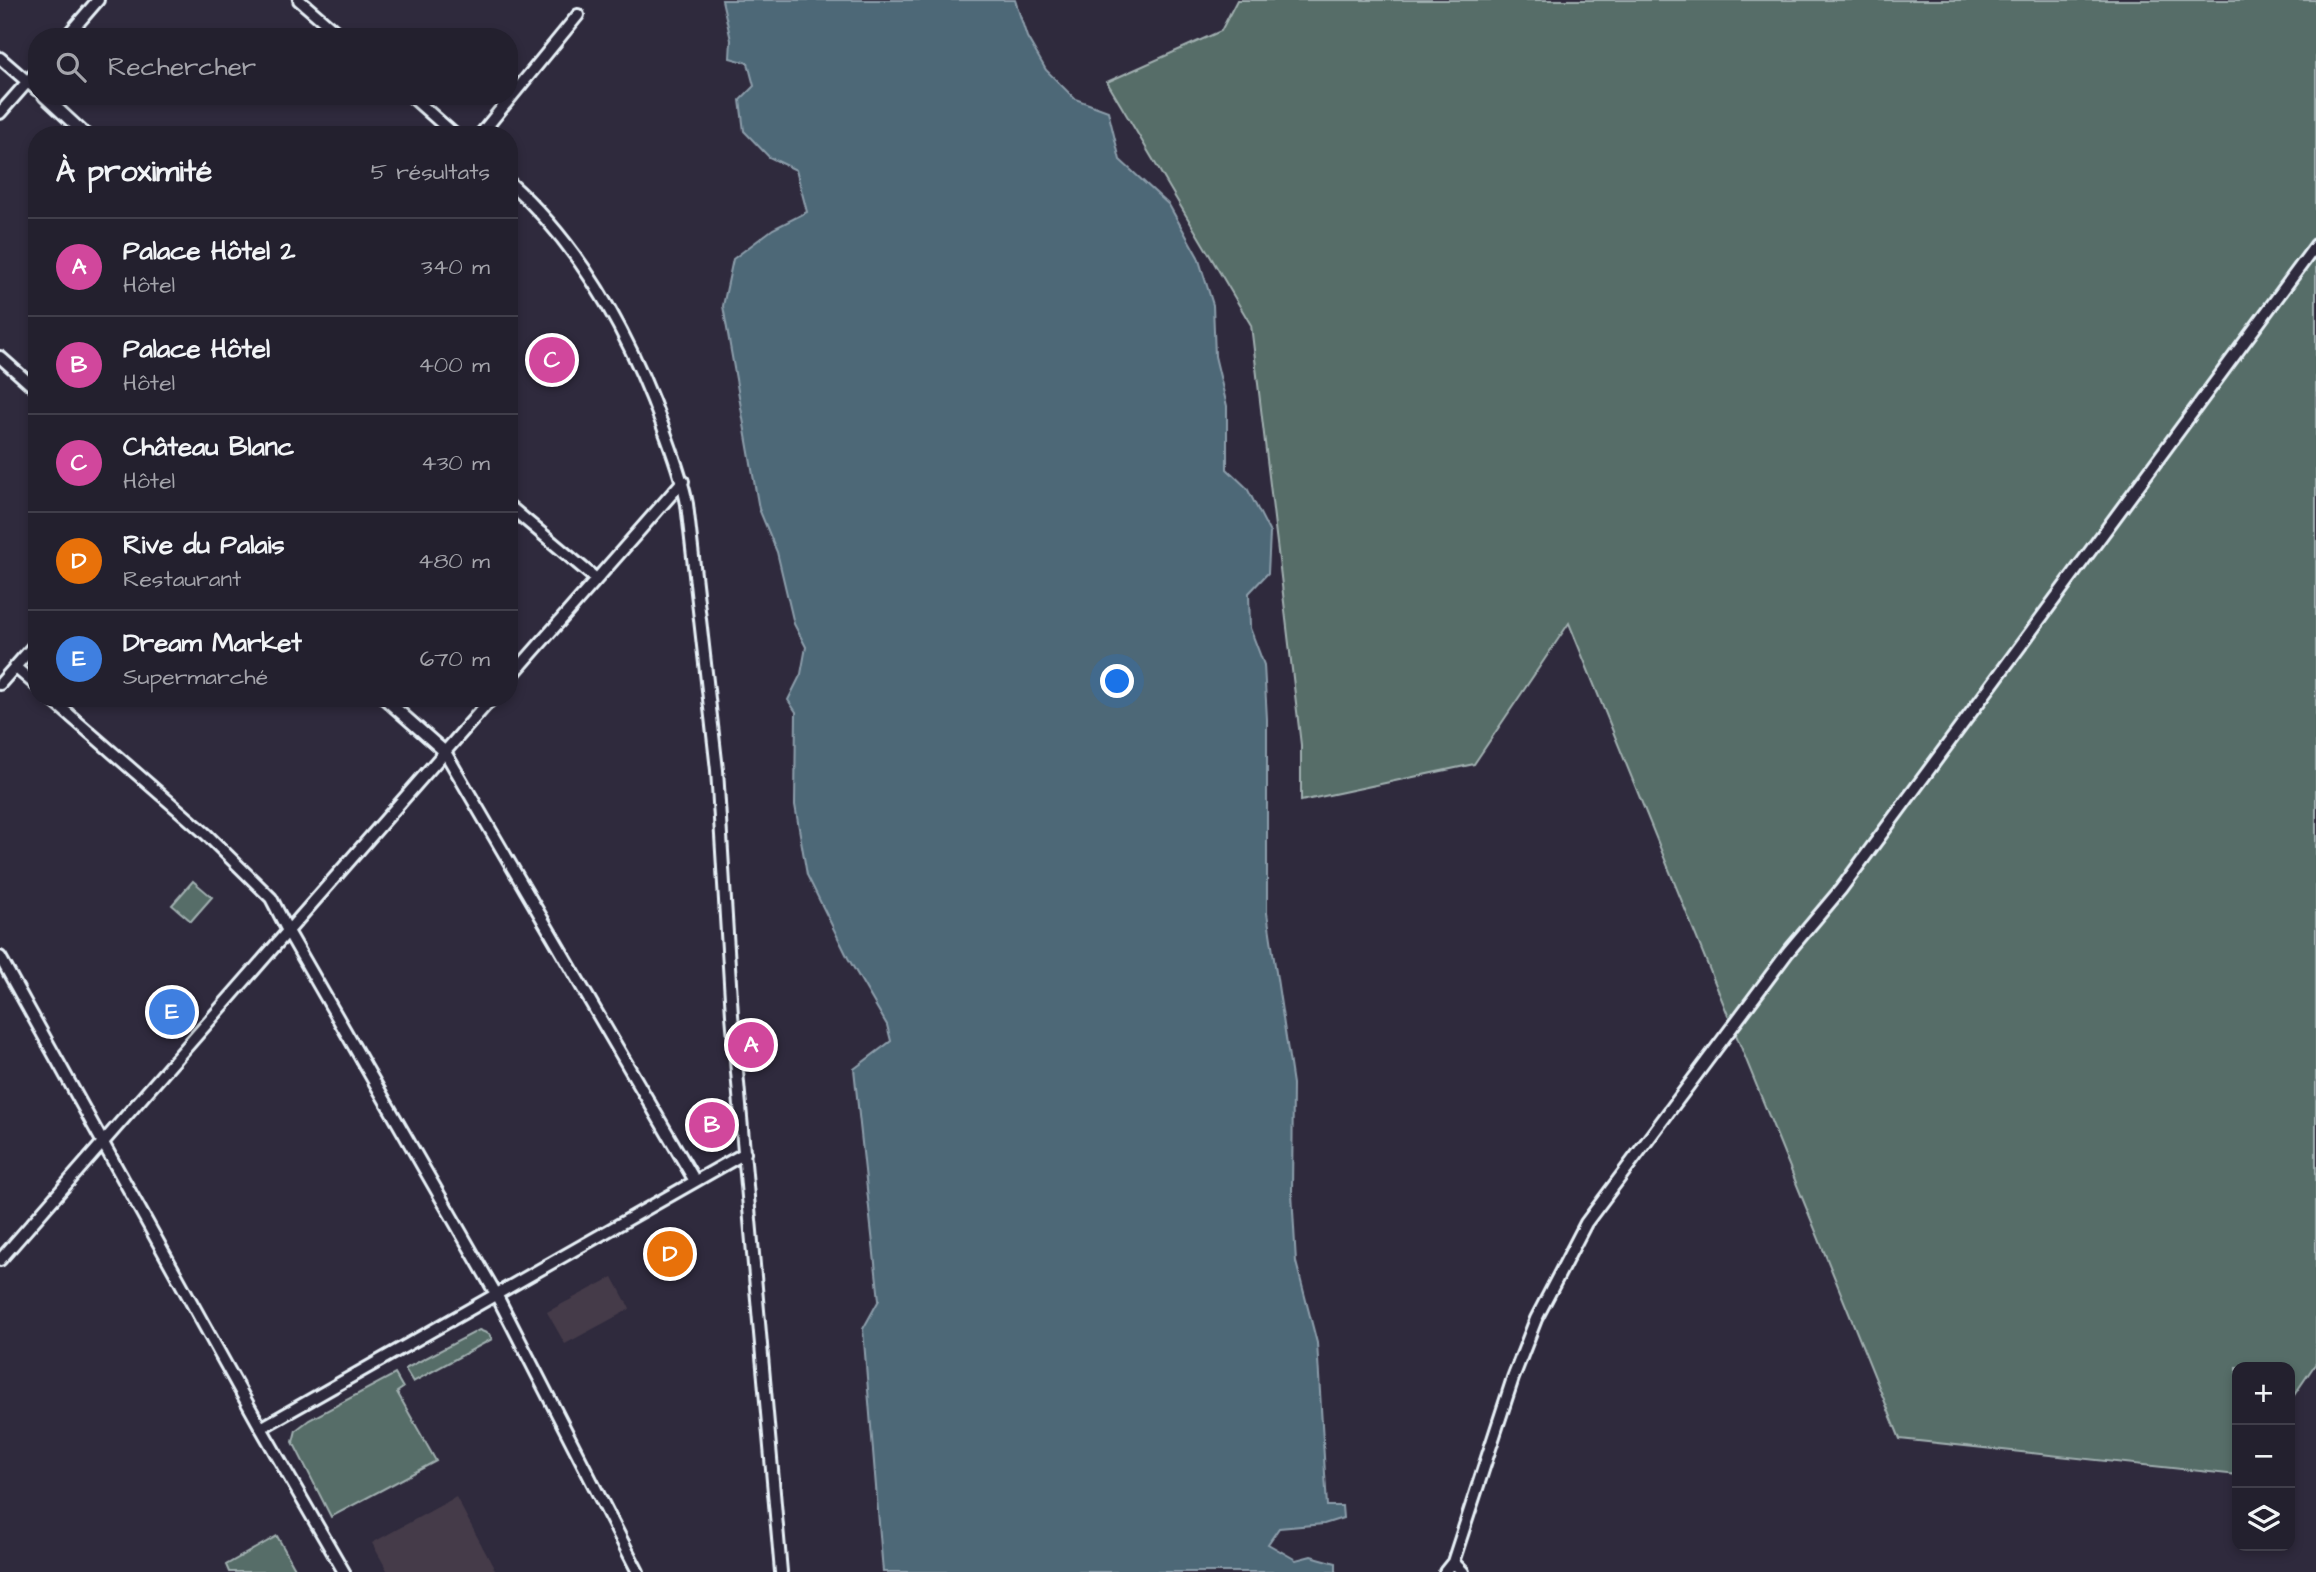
<!DOCTYPE html>
<html lang="fr">
<meta charset="utf-8">
<style>
body{margin:0;font-family:"Architects Daughter",sans-serif;background:#2f2d3a;color:#f1f3f6}
.controls{position:absolute;right:21px;bottom:21px;display:grid;overflow:hidden;border-radius:14px;box-shadow:0 4px 10px #0003}
.controls button{width:63px;height:63px;display:grid;place-items:center;padding:0;border:0;border-bottom:2px solid #403e4a;background:#23202e;color:#f1f3f6;font:35px sans-serif}
.you{position:absolute;left:1118px;top:682px;width:24px;height:24px;margin:-18px;border:5px solid #fff;border-radius:50%;background:#1a73e8;box-shadow:0 0 0 10px #1a73e833}
.badge{display:grid;place-items:center;width:46px;height:46px;border-radius:50%;background:#ff9aa2;color:#fff;font-size:23px;font-weight:700}
.pin{position:absolute;translate:-50% -50%;border:4px solid #fff;box-shadow:0 2px 7px #0006}
.list{margin:0;padding:0;list-style:none}
h2{display:flex;justify-content:space-between;align-items:center;height:91px;margin:0;padding:0 28px;font-size:30px}
h2 small{font-size:23px;font-weight:400;color:#a3a3aa}
.list li{display:grid;grid-template-columns:46px 1fr auto;gap:21px;align-items:center;box-sizing:border-box;height:98px;padding:0 28px;border-top:2px solid #403e4a}
.list b{display:block;font-size:26px;white-space:nowrap}
.list p{margin:0;font-size:23px;white-space:nowrap;color:#a3a3aa}
.list em{font-size:23px;font-style:normal;color:#a3a3aa}
.icon{flex:none;width:38px;height:38px;fill:none;stroke:currentColor;stroke-width:2;stroke-linecap:round;stroke-linejoin:round}
.map{position:relative;flex:none;width:2316px;height:1572px;overflow:hidden}
.search{position:absolute;background:#23202e;box-shadow:0 4px 10px #0003;left:28px;top:28px;width:490px;height:77px;display:flex;align-items:center;gap:18px;box-sizing:border-box;padding:0 24px;border-radius:28px;color:#a3a3aa;font-size:26px}
.panel{position:absolute;background:#23202e;box-shadow:0 4px 10px #0003;left:28px;top:126px;width:490px;height:581px;border-radius:28px}
.map>svg:first-child{display:block}
</style>
<div class="map">
<svg width="2316" height="1572" viewBox="0 0 2316 1572">
<rect width="100%" height="100%" fill="#2f2a3d"/>
<filter id="ink" filterUnits="userSpaceOnUse"><feTurbulence type="fractalNoise" baseFrequency=".0143" numOctaves="2"/><feDisplacementMap in="SourceGraphic" scale="14" xChannelSelector="R" yChannelSelector="G"/><feConvolveMatrix kernelMatrix="1 2 1 2 8 2 1 2 1" color-interpolation-filters="sRGB"/></filter>
<g filter="url(#ink)">
<!-- built -->
<path fill="#453b49" d="M613,1277L630,1309L565,1344L547,1312Z
M456,1497L496,1572H388L372,1543Z"/>
<!-- green -->
<path fill="#576d67" stroke="#a0afb0" stroke-width="2" d="M1237,0H2316V1363L2290,1401V1367H2237V1475L1900,1439L1569,623L1474,764L1301,801V745L1251,325L1107,82L1221,31Z
M193,881L212,897L191,921L172,905Z
M479,1330L489,1334L492,1339L413,1382L405,1369Z
M395,1374L403,1388L397,1392L436,1461L331,1517L293,1442L296,1430L309,1420Z
M277,1536L297,1572H229L226,1565Z"/>
<!-- water -->
<path fill="#4e6777" stroke="#8c9eab" stroke-width="2" d="M722,0H1015L1027,37L1046,70L1075,99L1108,111L1120,160L1169,205L1198,257L1213,305L1215,356L1227,406V469L1247,488L1270,533L1268,573L1249,593L1250,628L1264,665L1267,719V913L1293,1084L1292,1193L1296,1262L1317,1343L1327,1506H1342L1343,1518L1324,1524L1279,1528L1268,1544L1296,1560L1311,1556L1336,1563V1572H883L863,1329L879,1300L854,1069L891,1041L887,1025L848,958L807,875L795,805L796,712L788,700L801,674L806,647L794,624L777,552L759,509L723,306L733,259L773,229L807,212L796,170L769,157L744,131L740,100L754,86L748,63L730,58L731,40Z"/>
<g fill="none" stroke-linecap="round" stroke-linejoin="round">
<defs>
<path id="minor" d="M299,0L342,37
M66,37L98,0
M0,58L37,90
M44,96L86,135
M411,96L455,135
M0,113L37,71
M480,135L578,15
M509,182C582,247 630,336 663,427C672,452 682,477 687,504L717,770L732,1015L781,1572
M0,357L37,390
M509,506L595,578
M15,667L37,686
M509,679L683,481
M0,684L37,642
M50,698L206,834L271,898L289,933L496,1294L638,1572
M384,698L445,752L695,1181
M0,957L261,1428L344,1572
M0,1260L492,698
M261,1428L745,1153
M1453,1562L1463,1572
M1445,1572L1453,1562L1513,1378L1536,1319L1586,1223L1788,952L1841,889L2316,245"/>
</defs>
<!-- minor casing -->
<use href="#minor" stroke="#e8f1f8" stroke-width="16"/>
<!-- minor -->
<use href="#minor" stroke="#2f2a3d" stroke-width="10"/>
</g>
</g>
</svg>
<div class="controls">
<button>+</button>
<button>−</button>
<button><svg class="icon" aria-label="layers" viewBox="0 0 24 24"><path d="M12 4l9 5-9 5-9-5zM3 14l9 5 9-5"/></svg></button>
</div>
<div class="you"></div>
<div class="pin badge" style="left:751px;top:1045px;background:#d1479c">A</div>
<div class="pin badge" style="left:712px;top:1125px;background:#d1479c">B</div>
<div class="pin badge" style="left:552px;top:360px;background:#d1479c">C</div>
<div class="pin badge" style="left:670px;top:1254px;background:#e8710a">D</div>
<div class="pin badge" style="left:172px;top:1012px;background:#3f7fe0">E</div>
<div class="search"><svg class="icon" aria-label="search" viewBox="0 0 24 24"><circle cx="10" cy="10" r="6"/><path d="M15 15l6 6"/></svg>Rechercher</div>
<section class="panel">
<h2>À proximité<small>5 résultats</small></h2>
<ul class="list">
<li><span class="badge" style="background:#d1479c">A</span><div><b>Palace Hôtel 2</b><p>Hôtel</p></div><em>340 m</em></li>
<li><span class="badge" style="background:#d1479c">B</span><div><b>Palace Hôtel</b><p>Hôtel</p></div><em>400 m</em></li>
<li><span class="badge" style="background:#d1479c">C</span><div><b>Château Blanc</b><p>Hôtel</p></div><em>430 m</em></li>
<li><span class="badge" style="background:#e8710a">D</span><div><b>Rive du Palais</b><p>Restaurant</p></div><em>480 m</em></li>
<li><span class="badge" style="background:#3f7fe0">E</span><div><b>Dream Market</b><p>Supermarché</p></div><em>670 m</em></li>
</ul>
</section>
</div>
